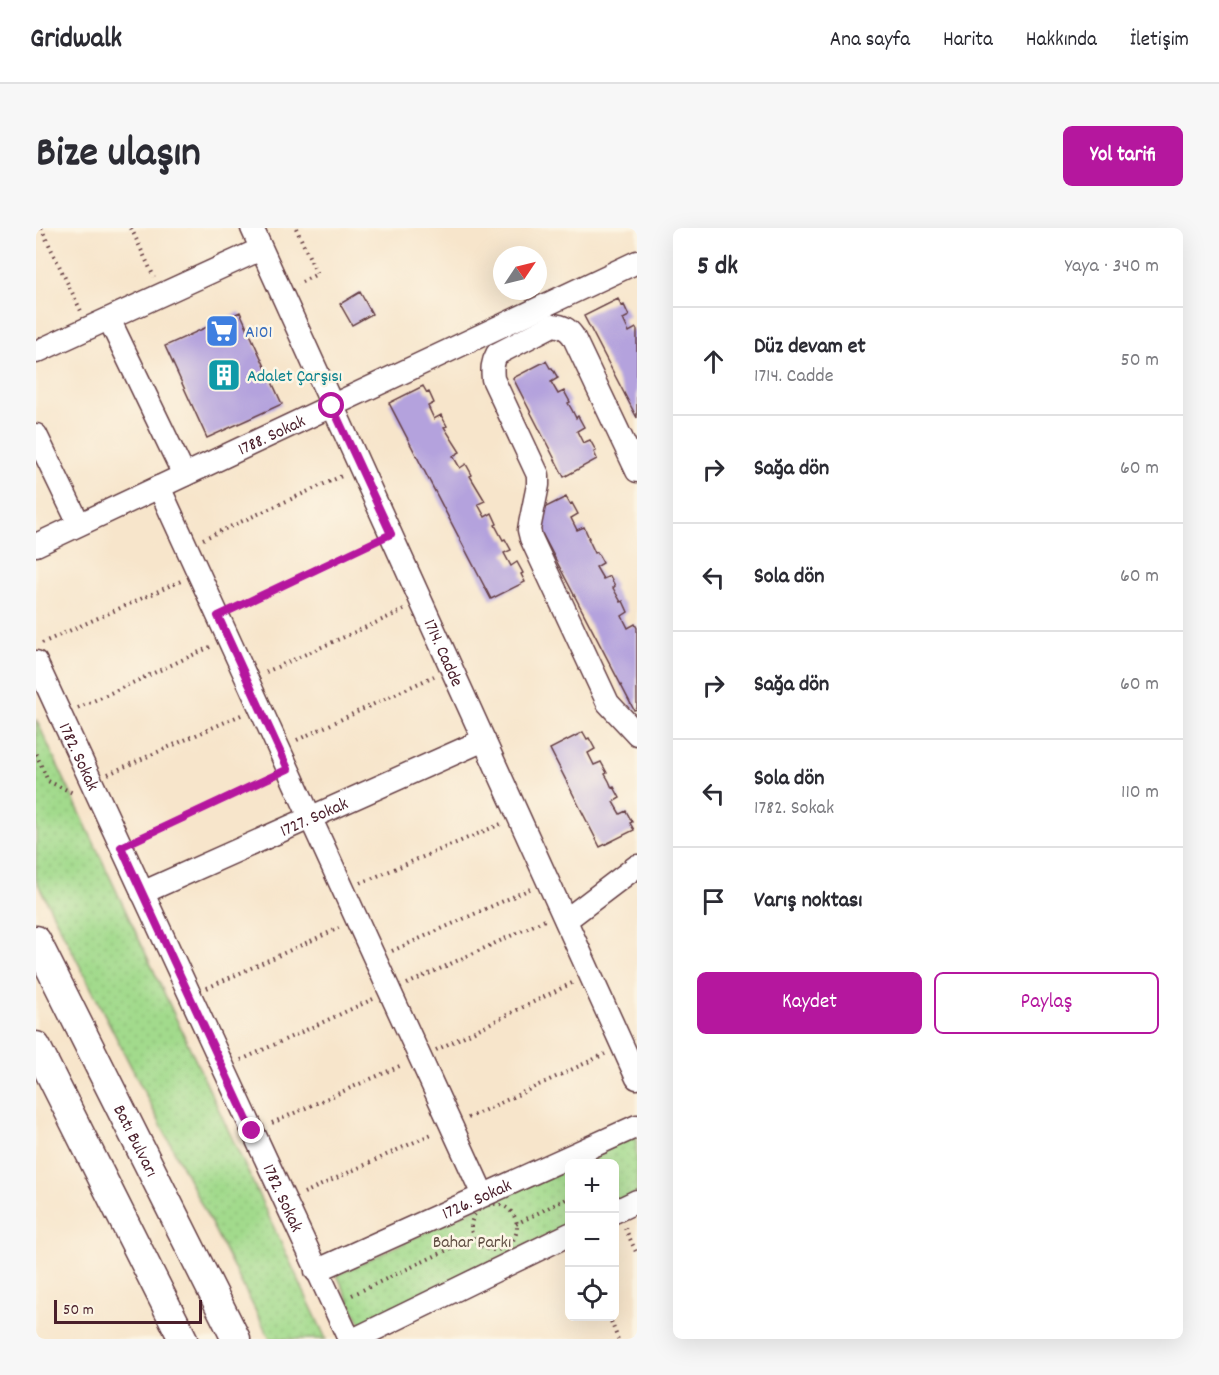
<!DOCTYPE html>
<html lang="tr">
<meta charset="utf-8">
<style>
body{margin:0;font-family:Dekko,sans-serif;background:#f7f7f7;color:#2b2b33}
.controls{position:absolute;right:18px;bottom:18px;display:grid;overflow:hidden;border-radius:9px;box-shadow:0 6px 24px #0002}
.controls button{width:54px;height:54px;display:grid;place-items:center;padding:0;border:0;border-bottom:2px solid #e1e1e2;background:#fff;color:#2b2b33;font:30px sans-serif}
.compass{position:absolute;left:457px;top:18px;width:54px;height:54px;border-radius:50%;background:#fff;box-shadow:0 6px 24px #0002;rotate:55deg}
.scale{position:absolute;left:18px;bottom:15px;width:148px;box-sizing:border-box;padding-left:6px;border:3px solid #4a1f2b;border-top:0;font-size:16px;line-height:21px;white-space:nowrap;color:#4a1f2b;-webkit-text-stroke:4px #fcf5e5;paint-order:stroke}
.stop{position:absolute;width:18px;height:18px;margin:-14px;border:4px solid #b5179e;border-radius:50%;background:#fff}
.stop.end{background:#b5179e;border-color:#fff;box-shadow:0 2px 6px #0008}
.list{margin:0;padding:0;list-style:none}
h2{display:flex;justify-content:space-between;align-items:center;height:78px;margin:0;padding:0 24px;font-size:26px}
h2 small{font-size:20px;font-weight:400;color:#7c7c81}
.list li{display:grid;grid-template-columns:39px 1fr auto;gap:18px;align-items:center;box-sizing:border-box;height:108px;padding:0 24px;border-top:2px solid #e1e1e2}
.list b{display:block;font-size:22px;white-space:nowrap}
.list p{margin:0;font-size:20px;white-space:nowrap;color:#7c7c81}
.list em{font-size:20px;font-style:normal;color:#7c7c81}
.actions{display:flex;gap:12px;padding:18px 24px}
.actions a{flex:1;padding:14px 0;border:2px solid #b5179e;border-radius:9px;text-align:center;font-size:21px;color:#b5179e}
.actions .main{background:#b5179e;color:#fff}
.icon{flex:none;width:33px;height:33px;fill:none;stroke:currentColor;stroke-width:2;stroke-linecap:round;stroke-linejoin:round}
.map{position:relative;flex:none;width:601px;height:1111px;overflow:hidden;border-radius:9px}
header{display:flex;align-items:center;gap:36px;box-sizing:border-box;height:84px;padding:0 30px;background:#fff;border-bottom:2px solid #e1e1e2}
header strong{font-size:28px}
nav{display:flex;gap:33px;margin-inline-start:auto;font-size:21px}
.intro{display:flex;align-items:center;justify-content:space-between;box-sizing:border-box;height:144px;padding:0 36px}
h1{margin:0;font-size:42px}
.button{padding:15px 27px;border-radius:9px;background:#b5179e;color:#fff;font-size:21px;font-weight:700}
main{display:flex;gap:36px;padding:0 36px}
aside{flex:1;background:#fff;border-radius:9px;box-shadow:0 6px 24px #0002}
.map>svg:first-child{display:block}
</style>
<header>
<strong>Gridwalk</strong>
<nav><a>Ana sayfa</a><a>Harita</a><a>Hakkında</a><a>İletişim</a></nav>
</header>
<div class="intro"><h1>Bize ulaşın</h1><a class="button">Yol tarifi</a></div>
<main>
<div class="map">
<svg width="601" height="1111" viewBox="0 0 601 1111">
<defs>
<pattern id="green-dots" width="8" height="8" patternUnits="userSpaceOnUse" patternTransform="scale(1.5)"><rect width="8" height="8" fill="#a2da8c"/><path d="M2 2h.1M6 6h.1" fill="none" stroke="#8dbb79" stroke-width="1.8" stroke-linecap="round"/></pattern>
</defs>
<rect width="100%" height="100%" fill="#fcf5e5"/>
<filter id="ink" filterUnits="userSpaceOnUse"><feTurbulence type="fractalNoise" baseFrequency=".0167" numOctaves="2"/><feDisplacementMap in="SourceGraphic" scale="12" xChannelSelector="R" yChannelSelector="G"/><feConvolveMatrix kernelMatrix="1 2 1 2 8 2 1 2 1" color-interpolation-filters="sRGB"/></filter>
<filter id="wash" filterUnits="userSpaceOnUse"><feTurbulence type="fractalNoise" baseFrequency=".008" numOctaves="4" result="noise"/><feDisplacementMap in="SourceGraphic" scale="24" xChannelSelector="R" yChannelSelector="G"/><feGaussianBlur stdDeviation="1.35" result="paint"/><feColorMatrix in="noise" values="0 0 0 0 0 0 0 0 0 0 0 0 0 0 0 0 0 1.4 0 .05"/><feComposite in="paint" operator="in"/></filter>
<g filter="url(#wash)">
<rect width="100%" height="100%" fill="#f7e5cb"/>
<!-- green -->
<path fill="url(#green-dots)" stroke="#767c5c" stroke-width="1.5" d="M0,491L290,1111H234L0,652Z
M600,903L601,965L579,975L578,936H534L533,997L325,1097L301,1047Z"/>
<g id="blocks">
<!-- building -->
<path fill="#b4a2dd" d="M324,64L336,86L316,97L304,76Z
M582,71L586,78L588,77L593,88L587,91L593,104L600,100L601,102V190L548,88Z
M204,84L246,176L171,210L129,118Z
M510,133L514,140H516L522,150L515,154L522,166L528,163L534,174L532,175L536,182L540,190L542,188L548,199L541,203L547,215L554,212L560,223L558,224L561,231L528,249L477,150Z
M387,158L391,165L393,164L398,175L392,178L398,191L405,187L411,198L408,199L424,224L417,228L424,240L430,236L436,247L434,248L449,273L442,276L449,289L456,285L461,296L459,297L467,312L469,311L475,322L468,325L475,338L481,334L487,345L485,346L489,354L455,371L353,175Z
M530,269L534,276L536,275L542,286L535,290L541,302L548,299L553,310H552L559,325L561,324L567,335L560,339L567,351L574,348L579,358L577,360L585,374L587,373L592,384L586,388L592,400L599,396L601,400V481L598,482L496,286Z
M547,504L551,511L553,510L559,521L552,525L558,537L565,534L571,545L569,546L573,553L576,560L578,559L584,570L577,574L584,586L590,583L596,594L594,595L598,602L564,619L514,521Z"/>
</g>
</g>
<g filter="url(#ink)">
<use href="#blocks" fill-opacity="0" stroke="#643d43" stroke-width="1.5"/>
<g fill="none" stroke-linecap="round" stroke-linejoin="round">
<defs>
<g id="minor">
<path id="s1" d="M216,0L601,850"/>
<path d="M73,91L148,247"/>
<path d="M0,124L225,21"/>
<path d="M0,207L43,296"/>
<path d="M601,243L537,108C531,100 526,98 517,97L461,126C456,135 456,141 457,151L502,247V257L494,296L493,302L495,310L572,475L601,506"/>
<path d="M123,259L447,967"/>
<path id="s2" d="M0,317L601,34"/>
<path id="s3" d="M0,434L313,1111"/>
<path id="s4" d="M106,665L448,512"/>
<path d="M530,692L601,638"/>
<path d="M578,984L601,973"/>
<path id="s5" d="M280,1043L601,898"/>
<path d="M319,1111L534,1006"/>
</g>
<g id="major">
<path id="s6" d="M0,712L200,1111"/>
<path d="M0,818L147,1111"/>
</g>
</defs>
<!-- minor casing -->
<use href="#minor" stroke="#643d43" stroke-width="25"/>
<!-- major casing -->
<use href="#major" stroke="#643d43" stroke-width="31"/>
<!-- path -->
<path stroke="#643d43" stroke-width="4" stroke-dasharray="1.5 4.5" stroke-linecap="butt" d="M5,0L45,83
M95,0L118,49
M260,0L281,46L262,56
M167,311L308,247
M201,379L338,314
M6,415L145,353
M230,444L368,382
M42,480L174,419
M261,512L398,448
M0,526L12,553L37,565
M72,546L205,487
M102,611L234,549
M325,655L465,596
M356,723L494,661
M371,756L509,692
M171,760L303,700
M400,822L536,755
M205,832L337,771
M432,890L569,826
M236,895L366,837
M268,965L398,905
M435 999a23 23 0 1 1 46 0a23 23 0 1 1-46 0Z
M480,996L534,969
M589,1000L601,1026
M316,1067L437,1010
M573,1088L582,1111"/>
<!-- minor -->
<use href="#minor" stroke="#fff" stroke-width="22"/>
<!-- major -->
<use href="#major" stroke="#fff" stroke-width="28"/>
</g>
</g>
<g fill="none" stroke-linecap="round" stroke-linejoin="round" filter="url(#ink)">
<!-- route -->
<path stroke="#b5179e" stroke-width="8" d="M216,903L85,619L252,541L182,388L355,306L296,178"/>
</g>
<!-- icons -->
<defs>
<symbol id="supermarket-square" viewBox="-11 -11 22 22"><rect x="-9" y="-9" width="18" height="18" rx="4" fill="#3f7fe0" stroke="#fcf5e5"/><path d="M-6-5.5h2.5l.6 2H6L4.5 2H-2.5L-4.4-4H-6ZM-1.5 3.2a1.3 1.3 0 1 0 .1 0ZM3 3.2a1.3 1.3 0 1 0 .1 0Z" fill="#fff"/></symbol>
<symbol id="building-square" viewBox="-11 -11 22 22"><rect x="-9" y="-9" width="18" height="18" rx="4" fill="#0f9aa8" stroke="#fcf5e5"/><path d="M-4-6H4V6H1V3H-1V6H-4ZM-2.5-4.3h1.7v1.8h-1.7ZM.8-4.3h1.7v1.8H.8ZM-2.5-1h1.7V.8h-1.7ZM.8-1h1.7V.8H.8Z" fill="#fff"/></symbol>
</defs>
<g fill-rule="evenodd">
<use href="#supermarket-square" x="167" y="84" width="38" height="38"/>
<use href="#building-square" x="169" y="128" width="38" height="38"/>
</g>
<g text-anchor="middle" stroke-width="5" stroke-linejoin="round" paint-order="stroke">
<!-- shop labels -->
<g font-size="18" fill="#366cbe" stroke="#fcf5e5" text-anchor="start">
<text x="209" y="109">A101</text>
</g>
<!-- culture labels -->
<g font-size="18" fill="#0d838f" stroke="#fcf5e5" text-anchor="start">
<text x="211" y="153">Adalet Çarşısı</text>
</g>
<!-- street labels -->
<g font-size="18" fill="#4a1f2b" stroke="#fcf5e5">
<text dy="6" stroke="none"><textPath href="#s2" startOffset="260">1788. Sokak</textPath></text>
<text dy="6" stroke="none"><textPath href="#s1" startOffset="466">1714. Cadde</textPath></text>
<text dy="6" stroke="none"><textPath href="#s3" startOffset="104">1782. Sokak</textPath></text>
<text dy="6" stroke="none"><textPath href="#s4" startOffset="188">1727. Sokak</textPath></text>
<text dy="6" stroke="none"><textPath href="#s6" startOffset="224">Batı Bulvarı</textPath></text>
<text dy="6" stroke="none"><textPath href="#s3" startOffset="590">1782. Sokak</textPath></text>
<text dy="6" stroke="none"><textPath href="#s5" startOffset="176">1726. Sokak</textPath></text>
</g>
<!-- park labels -->
<g font-size="18" fill="#604e43" stroke="#fcf5e5">
<text x="436" y="1019">Bahar Parkı</text>
</g>
</g>
</svg>
<div class="controls">
<button>+</button>
<button>−</button>
<button><svg class="icon" aria-label="locate" viewBox="0 0 24 24"><circle cx="12" cy="12" r="6"/><path d="M12 2v4M12 18v4M2 12h4M18 12h4"/></svg></button>
</div>
<svg class="compass" viewBox="-18 -18 36 36"><path d="M0-13l5 13h-10z" fill="#e53935"/><path d="M0 13l5-13h-10z" fill="#7c7c81"/></svg>
<div class="scale">50 m</div>
<div class="stop" style="left:296px;top:178px"></div>
<div class="stop end" style="left:216px;top:903px"></div>
</div>
<aside>
<h2>5 dk<small>Yaya · 340 m</small></h2>
<ul class="list">
<li><svg class="icon" aria-label="ahead" viewBox="0 0 24 24"><path d="M12 20V5M6 11l6-6 6 6"/></svg><div><b>Düz devam et</b><p>1714. Cadde</p></div><em>50 m</em></li>
<li><svg class="icon" aria-label="right" viewBox="0 0 24 24"><path d="M7 20v-9h11M14 6l5 5-5 5"/></svg><div><b>Sağa dön</b></div><em>60 m</em></li>
<li><svg class="icon" aria-label="left" viewBox="0 0 24 24"><path d="M17 20v-9H6M10 6l-5 5 5 5"/></svg><div><b>Sola dön</b></div><em>60 m</em></li>
<li><svg class="icon" aria-label="right" viewBox="0 0 24 24"><path d="M7 20v-9h11M14 6l5 5-5 5"/></svg><div><b>Sağa dön</b></div><em>60 m</em></li>
<li><svg class="icon" aria-label="left" viewBox="0 0 24 24"><path d="M17 20v-9H6M10 6l-5 5 5 5"/></svg><div><b>Sola dön</b><p>1782. Sokak</p></div><em>110 m</em></li>
<li><svg class="icon" aria-label="arrive" viewBox="0 0 24 24"><path d="M6 21V4h12l-3 4 3 4H6"/></svg><div><b>Varış noktası</b></div></li>
</ul>
<div class="actions"><a class="main">Kaydet</a><a>Paylaş</a></div>
</aside>
</main>
